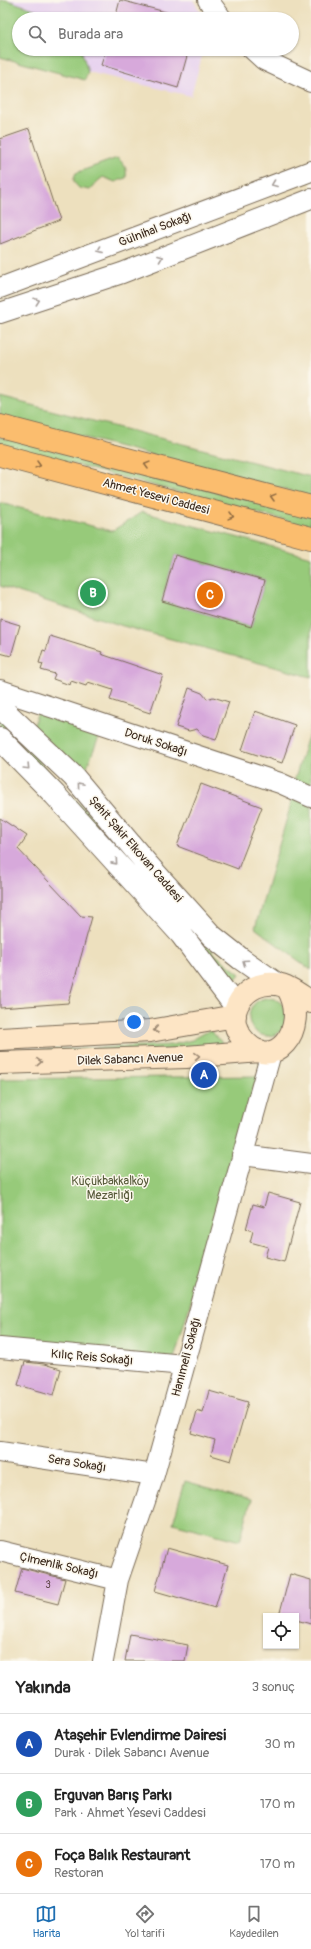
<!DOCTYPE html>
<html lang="tr">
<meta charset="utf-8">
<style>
body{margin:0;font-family:Pangolin,sans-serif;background:#f2f2f2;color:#222}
.controls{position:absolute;right:12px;bottom:12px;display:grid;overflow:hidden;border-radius:0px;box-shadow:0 1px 3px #0004}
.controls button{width:36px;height:36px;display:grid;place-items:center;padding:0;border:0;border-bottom:1px solid #e0e0e0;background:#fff;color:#222;font:20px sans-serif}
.you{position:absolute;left:134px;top:1022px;width:14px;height:14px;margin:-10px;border:3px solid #fff;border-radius:50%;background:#1a73e8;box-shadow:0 0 0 6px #1a73e833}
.badge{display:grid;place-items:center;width:26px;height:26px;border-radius:50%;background:#1f6fb2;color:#fff;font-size:13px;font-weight:700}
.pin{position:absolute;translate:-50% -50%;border:2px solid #fff;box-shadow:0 1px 4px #0006}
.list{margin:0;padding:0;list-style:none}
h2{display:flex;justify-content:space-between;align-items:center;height:52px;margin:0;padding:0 16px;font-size:17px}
h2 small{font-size:13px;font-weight:400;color:#767676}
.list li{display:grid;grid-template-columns:26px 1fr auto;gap:12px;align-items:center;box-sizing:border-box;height:60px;padding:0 16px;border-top:1px solid #e0e0e0}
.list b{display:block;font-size:15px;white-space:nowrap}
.list p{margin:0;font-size:13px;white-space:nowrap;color:#767676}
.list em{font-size:13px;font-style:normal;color:#767676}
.icon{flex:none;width:22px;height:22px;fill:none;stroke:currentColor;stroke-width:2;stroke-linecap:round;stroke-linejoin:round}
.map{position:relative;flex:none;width:311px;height:1661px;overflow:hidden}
.search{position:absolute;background:#fff;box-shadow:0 1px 3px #0004;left:12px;right:12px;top:12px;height:44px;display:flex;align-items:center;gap:10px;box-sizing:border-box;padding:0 14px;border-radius:22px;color:#767676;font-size:15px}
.sheet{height:232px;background:#fff}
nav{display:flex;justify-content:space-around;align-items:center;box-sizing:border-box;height:56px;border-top:1px solid #e0e0e0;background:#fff;font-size:11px;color:#767676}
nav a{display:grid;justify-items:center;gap:2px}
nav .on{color:#1f6fb2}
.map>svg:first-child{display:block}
</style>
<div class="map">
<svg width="311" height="1661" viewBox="0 0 311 1661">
<rect width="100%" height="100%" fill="#fbf7ec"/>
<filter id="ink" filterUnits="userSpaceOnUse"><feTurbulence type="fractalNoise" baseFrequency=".025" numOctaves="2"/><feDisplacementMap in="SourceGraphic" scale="8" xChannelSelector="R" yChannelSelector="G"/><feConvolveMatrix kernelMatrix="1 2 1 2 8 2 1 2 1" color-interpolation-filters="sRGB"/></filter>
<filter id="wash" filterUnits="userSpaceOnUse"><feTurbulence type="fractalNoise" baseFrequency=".012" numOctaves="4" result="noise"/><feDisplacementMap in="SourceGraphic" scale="16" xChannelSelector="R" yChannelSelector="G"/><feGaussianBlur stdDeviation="0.9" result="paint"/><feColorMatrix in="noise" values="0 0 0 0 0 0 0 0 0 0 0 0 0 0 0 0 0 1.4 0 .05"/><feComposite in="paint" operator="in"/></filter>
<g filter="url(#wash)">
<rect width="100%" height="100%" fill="#ede0be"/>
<!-- built -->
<path fill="#e7d2ef" d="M7,0H193L205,19H64Z
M81,49H204L191,96L88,72Z"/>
<!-- green -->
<path fill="#97ca7a" stroke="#697a4c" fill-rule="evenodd" d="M0,0H7L64,19H19V49H81L88,72L85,80L0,57Z
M117,158C125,164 127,168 126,178L115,182L103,177L98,181L90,190L79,188C74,183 72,180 76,173Z
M0,397L311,477V496L0,416Z
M0,437L311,515V527L0,445Z
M0,503L112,531L142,512L311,557V677L123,626L0,586ZM175,555L265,580L251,627L162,601Z
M39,708L102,730L83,776L33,726Z
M0,718L68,793L104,827L156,890L217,956L240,974L232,984L190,934L0,726Z
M311,726V789L294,782Z
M293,797L311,804V970L255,928Z
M249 1017a19 19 0 1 1 38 0a19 19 0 1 1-38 0Z
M210,1030L228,1049L0,1056V1051L172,1045L192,1040Z
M258,1076L172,1365L0,1343V1079Z
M185,1481L251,1500L240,1541L173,1523Z"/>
<g id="blocks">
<!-- building -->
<path fill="#d7a9db" d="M120,0L177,15V19H115Z
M106,49H189L178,88L101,65Z
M29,129L59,221L0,244V139Z
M175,555L265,580L251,627L162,601Z
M0,619L20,625L11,656L0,653Z
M50,636L102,652L101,654L163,675L150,713L110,700L113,690L88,682L86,686L71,681L70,685L53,679L55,674L41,670L43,664L39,663L43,650L46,651Z
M189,688L202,693L207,699L213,697L229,702L216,740L203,736L197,729L189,731L176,727Z
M255,711L295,725L282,763L242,750Z
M201,784L262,807L238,869L177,846Z
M0,818L27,836L18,849L81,916L92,917L68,1003L0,1008Z
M268,1193L300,1202L284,1262L265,1257L268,1247L250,1242L253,1231L246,1229L253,1204L264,1207Z
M25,1362L44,1364L61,1369L54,1395L18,1385Z
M209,1391L248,1402L231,1461L211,1455L215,1440L191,1433L197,1411L203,1413Z
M167,1548L228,1565L215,1608L155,1591Z
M22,1568L65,1579L58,1604L15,1593Z
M290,1574L311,1580V1624L296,1620V1616H279Z
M130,1634L188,1645L185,1661H125Z"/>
</g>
</g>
<g filter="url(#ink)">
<use href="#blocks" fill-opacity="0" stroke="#796a56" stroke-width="1"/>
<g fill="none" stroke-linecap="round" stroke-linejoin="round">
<defs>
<path id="minor" d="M208,0L222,19
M252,49L264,60L311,82
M0,288L311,171
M0,313L122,273L311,199
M0,690L280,783L311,797
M242,1155L311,1164
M0,1348L184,1365
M0,1452L154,1475
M0,1551L118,1580
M103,1661L118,1580L154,1475L271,1053"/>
<path id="tertiary" d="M0,707L73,776L147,864L212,936L241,959L277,984
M0,739L55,795L181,934L236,1007"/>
<path id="secondary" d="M288,989C311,1029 272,1077 242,1038C222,1013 246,980 276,984C288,985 301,996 311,1002
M0,1039L150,1031L235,1016
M0,1063L186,1057L260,1051"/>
<path id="primary" d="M0,426L311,507
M0,455L311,538"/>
</defs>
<!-- minor casing -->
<use href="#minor" stroke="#796a56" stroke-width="22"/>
<!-- tertiary casing -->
<use href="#tertiary" stroke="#796a56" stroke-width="24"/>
<!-- secondary casing -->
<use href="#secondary" stroke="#796a56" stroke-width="24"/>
<!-- primary casing -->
<use href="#primary" stroke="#796a56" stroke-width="24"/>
<!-- minor -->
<use href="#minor" stroke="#fff" stroke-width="20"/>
<!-- tertiary -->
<use href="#tertiary" stroke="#fff" stroke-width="22"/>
<!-- secondary -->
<use href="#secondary" stroke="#fde5c5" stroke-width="22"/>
<!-- primary -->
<use href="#primary" stroke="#fbbd6e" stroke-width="22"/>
</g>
<!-- one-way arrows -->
<defs><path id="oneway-chevron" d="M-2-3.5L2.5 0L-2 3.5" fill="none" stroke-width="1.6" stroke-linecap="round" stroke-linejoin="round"/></defs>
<g stroke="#a79f9a">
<use href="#oneway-chevron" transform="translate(274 184) rotate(159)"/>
<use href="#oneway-chevron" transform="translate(100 250) rotate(159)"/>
<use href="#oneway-chevron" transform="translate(160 258) rotate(-21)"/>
<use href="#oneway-chevron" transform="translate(37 301) rotate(-19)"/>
<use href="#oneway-chevron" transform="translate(27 767) rotate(46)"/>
<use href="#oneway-chevron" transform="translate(80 785) rotate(-130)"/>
<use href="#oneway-chevron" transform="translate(115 862) rotate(48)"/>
<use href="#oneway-chevron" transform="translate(245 962) rotate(-145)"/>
</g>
<g stroke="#916c42">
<use href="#oneway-chevron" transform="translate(38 465) rotate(15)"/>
<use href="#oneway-chevron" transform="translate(147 465) rotate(-165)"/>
<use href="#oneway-chevron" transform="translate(273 497) rotate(-165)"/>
<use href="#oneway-chevron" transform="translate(231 516) rotate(15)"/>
</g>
<g stroke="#9c8872">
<use href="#oneway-chevron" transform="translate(156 1030) rotate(170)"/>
<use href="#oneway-chevron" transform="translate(197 1056) rotate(-4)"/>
<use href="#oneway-chevron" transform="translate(39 1062) rotate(-2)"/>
</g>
</g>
<g text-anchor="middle" stroke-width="3" stroke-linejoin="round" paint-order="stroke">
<!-- number labels -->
<g font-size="10" fill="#624a4d">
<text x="48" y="1588">3</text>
</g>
<!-- street labels -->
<g font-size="12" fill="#3b2a1e" stroke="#fbf7ec">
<text transform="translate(155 229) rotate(-21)" y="4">Gülnihal Sokağı</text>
<text transform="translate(156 496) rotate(15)" y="4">Ahmet Yesevi Caddesi</text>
<text transform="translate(156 742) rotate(18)" y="4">Doruk Sokağı</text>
<text transform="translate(136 849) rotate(49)" y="4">Şehit Şakir Elkovan Caddesi</text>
<text transform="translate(130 1059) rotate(-2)" y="4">Dilek Sabancı Avenue</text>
<text transform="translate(92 1357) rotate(5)" y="4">Kılıç Reis Sokağı</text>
<text transform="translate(186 1357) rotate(-75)" y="4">Hanımeli Sokağı</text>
<text transform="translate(77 1463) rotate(9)" y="4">Sera Sokağı</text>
<text transform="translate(59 1565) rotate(13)" y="4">Çimenlik Sokağı</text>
</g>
<!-- park labels -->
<g font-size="12" fill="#575a3a" stroke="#fbf7ec">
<text x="110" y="1185">Küçükbakkalköy<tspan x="110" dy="14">Mezarlığı</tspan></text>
</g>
</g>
</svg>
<div class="controls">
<button><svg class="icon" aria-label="locate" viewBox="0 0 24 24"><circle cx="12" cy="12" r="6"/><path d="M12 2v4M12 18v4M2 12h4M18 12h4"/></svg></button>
</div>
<div class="you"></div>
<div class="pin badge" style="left:204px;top:1075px;background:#1a4fb4">A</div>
<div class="pin badge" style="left:93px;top:593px;background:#2e9e5b">B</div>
<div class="pin badge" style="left:210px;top:595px;background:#e8710a">C</div>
<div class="search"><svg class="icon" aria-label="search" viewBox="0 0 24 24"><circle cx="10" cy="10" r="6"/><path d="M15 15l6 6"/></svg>Burada ara</div>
</div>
<section class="sheet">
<h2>Yakında<small>3 sonuç</small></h2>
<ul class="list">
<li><span class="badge" style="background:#1a4fb4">A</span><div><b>Ataşehir Evlendirme Dairesi</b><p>Durak · Dilek Sabancı Avenue</p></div><em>30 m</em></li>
<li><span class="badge" style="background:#2e9e5b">B</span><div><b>Erguvan Barış Parkı</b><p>Park · Ahmet Yesevi Caddesi</p></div><em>170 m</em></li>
<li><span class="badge" style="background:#e8710a">C</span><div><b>Foça Balık Restaurant</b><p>Restoran</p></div><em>170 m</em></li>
</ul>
</section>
<nav>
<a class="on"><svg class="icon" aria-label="map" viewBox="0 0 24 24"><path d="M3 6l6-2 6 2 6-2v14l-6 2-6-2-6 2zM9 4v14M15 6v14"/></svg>Harita</a>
<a><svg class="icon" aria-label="directions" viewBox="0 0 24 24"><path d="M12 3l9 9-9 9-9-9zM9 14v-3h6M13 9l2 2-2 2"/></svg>Yol tarifi</a>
<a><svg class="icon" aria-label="saved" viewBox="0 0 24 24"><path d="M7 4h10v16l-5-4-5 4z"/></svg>Kaydedilen</a>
</nav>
